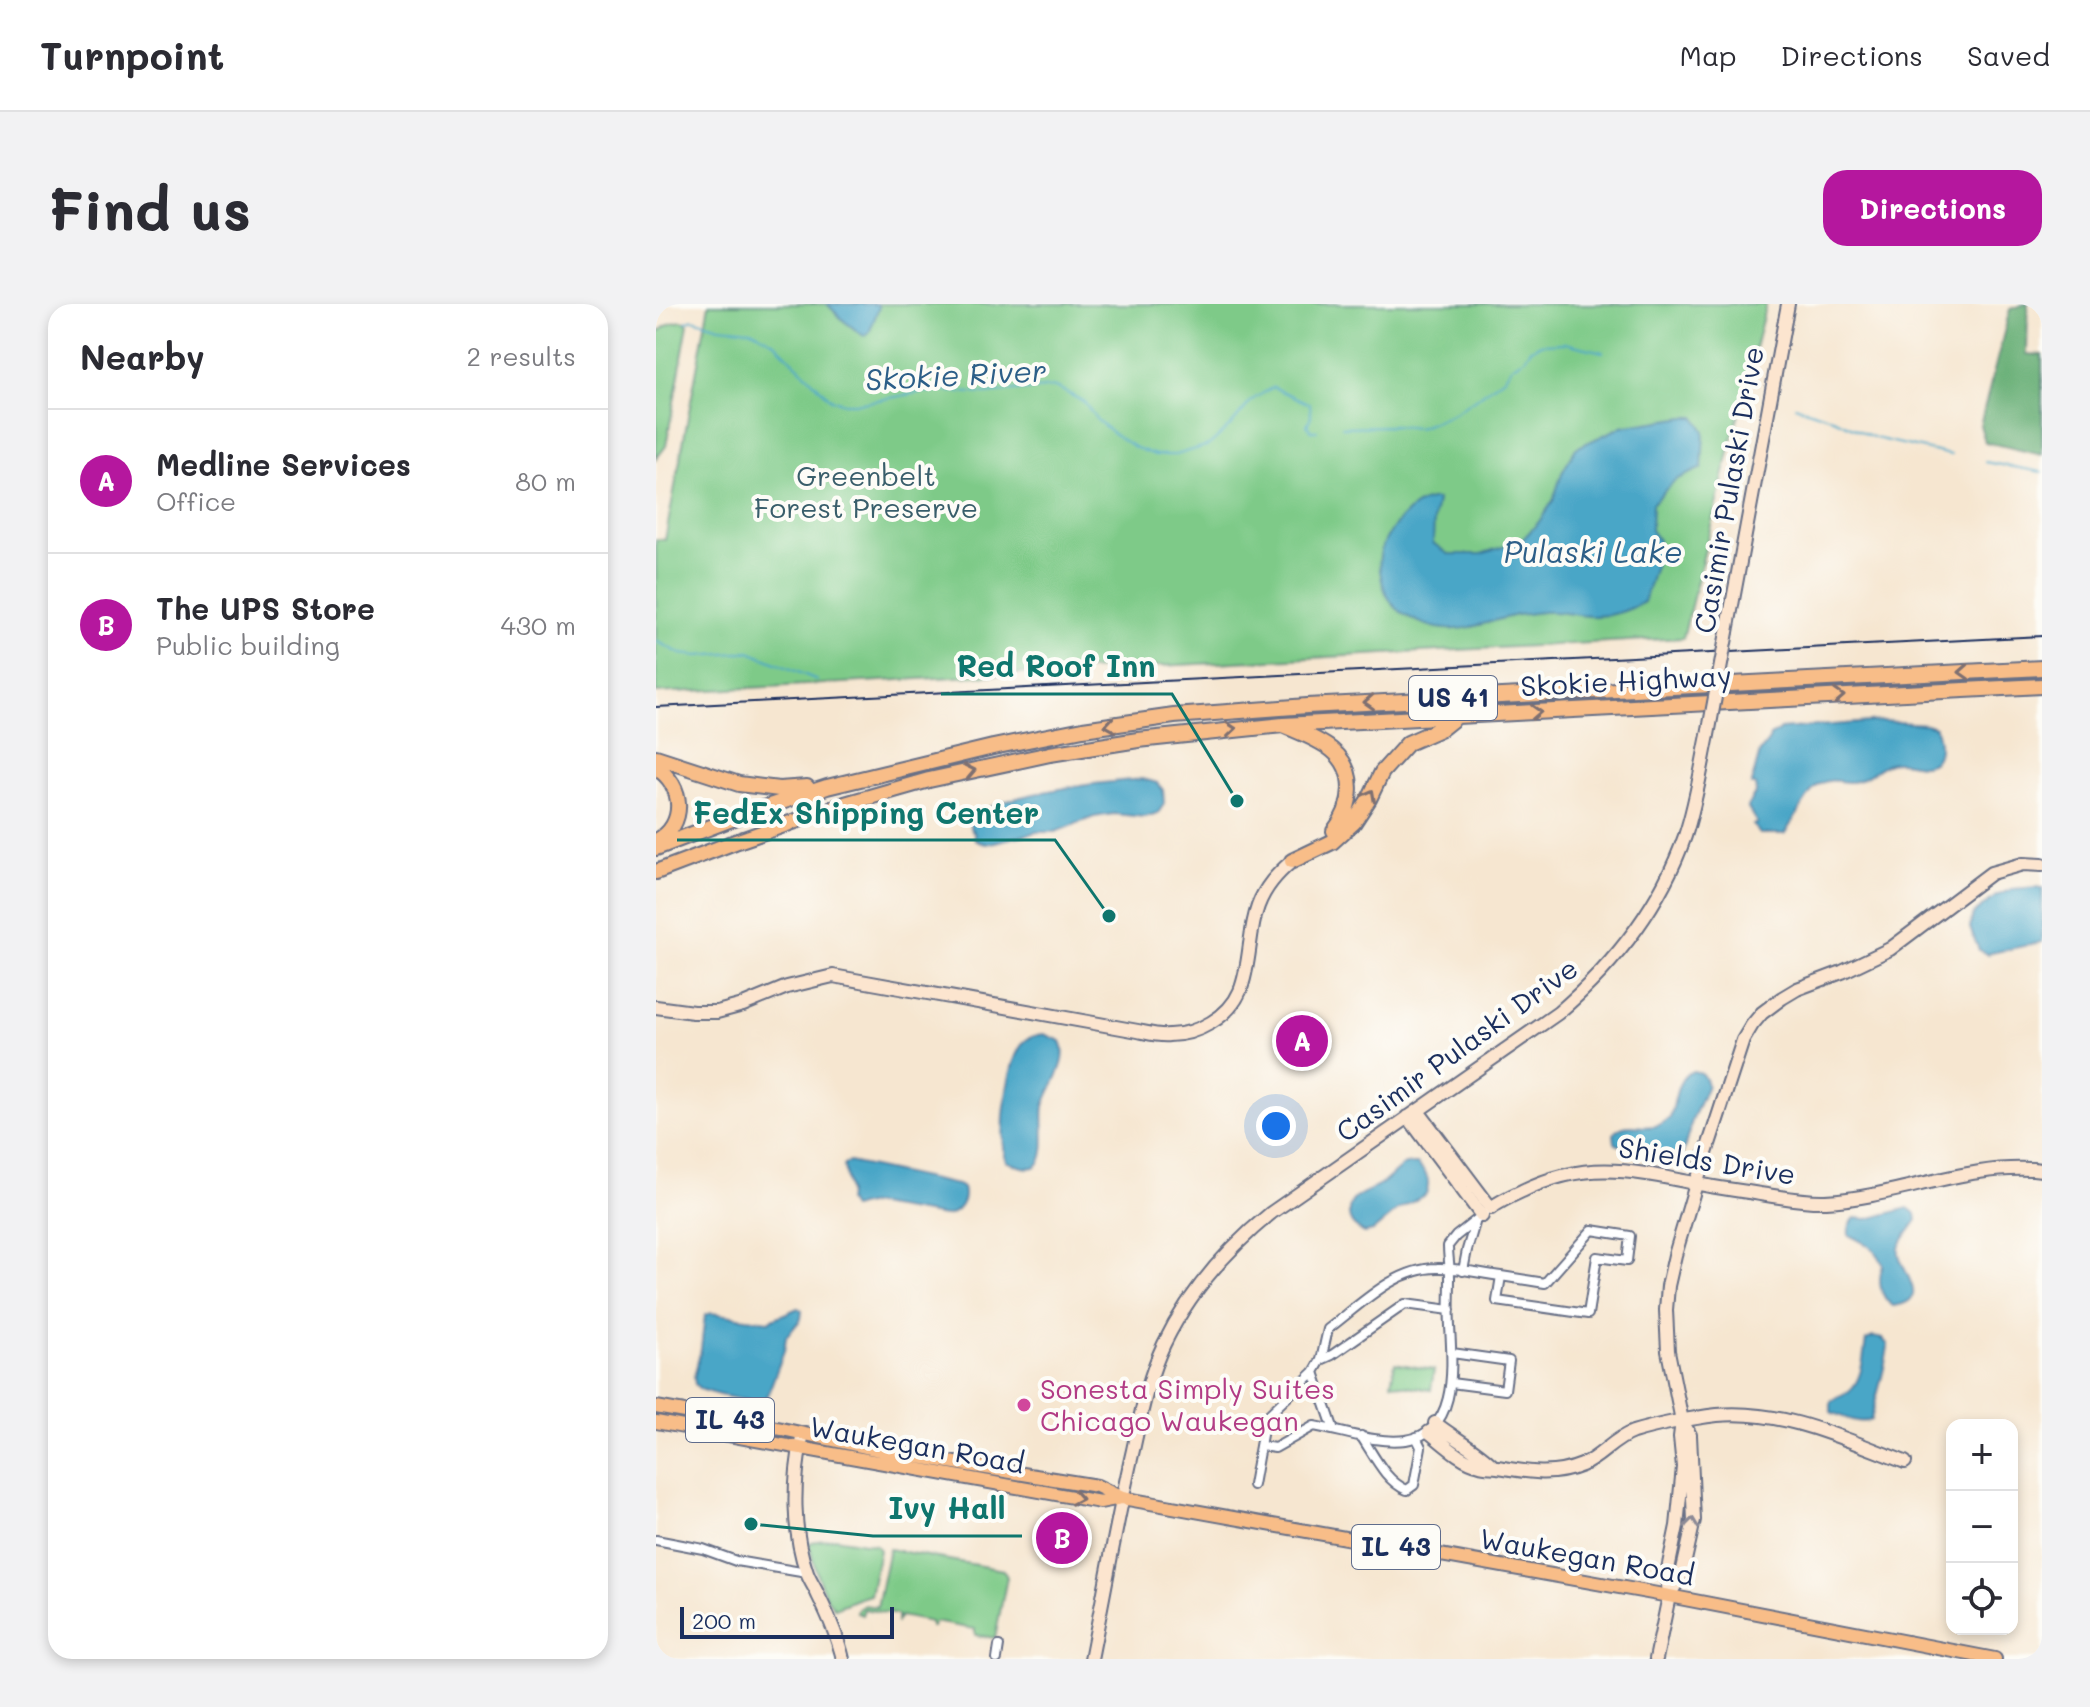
<!DOCTYPE html>
<meta charset="utf-8">
<style>
body{margin:0;font-family:Mali,sans-serif;background:#f2f2f3;color:#2b2b33}
.controls{position:absolute;right:24px;bottom:24px;display:grid;overflow:hidden;border-radius:16px;box-shadow:0 4px 12px #0003}
.controls button{width:72px;height:72px;display:grid;place-items:center;padding:0;border:0;border-bottom:2px solid #e1e1e2;background:#fff;color:#2b2b33;font:40px sans-serif}
.scale{position:absolute;left:24px;bottom:20px;width:214px;box-sizing:border-box;padding-left:8px;border:4px solid #1b2f5e;border-top:0;font-size:22px;line-height:28px;white-space:nowrap;color:#1b2f5e;-webkit-text-stroke:6px #fdfcf7;paint-order:stroke}
.you{position:absolute;left:620px;top:822px;width:28px;height:28px;margin:-20px;border:6px solid #fff;border-radius:50%;background:#1a73e8;box-shadow:0 0 0 12px #1a73e833}
.badge{display:grid;place-items:center;width:52px;height:52px;border-radius:50%;background:#b5179e;color:#fff;font-size:26px;font-weight:700}
.pin{position:absolute;translate:-50% -50%;border:4px solid #fff;box-shadow:0 2px 8px #0006}
.list{margin:0;padding:0;list-style:none}
h2{display:flex;justify-content:space-between;align-items:center;height:104px;margin:0;padding:0 32px;font-size:34px}
h2 small{font-size:26px;font-weight:400;color:#7c7c81}
.list li{display:grid;grid-template-columns:52px 1fr auto;gap:24px;align-items:center;box-sizing:border-box;height:144px;padding:0 32px;border-top:2px solid #e1e1e2}
.list b{display:block;font-size:30px;white-space:nowrap}
.list p{margin:0;font-size:26px;white-space:nowrap;color:#7c7c81}
.list em{font-size:26px;font-style:normal;color:#7c7c81}
.icon{flex:none;width:44px;height:44px;fill:none;stroke:currentColor;stroke-width:2;stroke-linecap:round;stroke-linejoin:round}
.map{position:relative;flex:none;width:1386px;height:1355px;overflow:hidden;border-radius:24px}
header{display:flex;align-items:center;gap:48px;box-sizing:border-box;height:112px;padding:0 40px;background:#fff;border-bottom:2px solid #e1e1e2}
header strong{font-size:38px}
nav{display:flex;gap:44px;margin-inline-start:auto;font-size:28px}
.intro{display:flex;align-items:center;justify-content:space-between;box-sizing:border-box;height:192px;padding:0 48px}
h1{margin:0;font-size:56px}
.button{padding:20px 36px;border-radius:24px;background:#b5179e;color:#fff;font-size:28px;font-weight:700}
main{display:flex;gap:48px;padding:0 48px}
aside{flex:1;background:#fff;border-radius:24px;box-shadow:0 4px 12px #0003}
.map>svg:first-child{display:block}
</style>
<header>
<strong>Turnpoint</strong>
<nav><a>Map</a><a>Directions</a><a>Saved</a></nav>
</header>
<div class="intro"><h1>Find us</h1><a class="button">Directions</a></div>
<main>
<aside>
<h2>Nearby<small>2 results</small></h2>
<ul class="list">
<li><span class="badge">A</span><div><b>Medline Services</b><p>Office</p></div><em>80 m</em></li>
<li><span class="badge">B</span><div><b>The UPS Store</b><p>Public building</p></div><em>430 m</em></li>
</ul>
</aside>
<div class="map">
<svg width="1386" height="1355" viewBox="0 0 1386 1355">
<rect width="100%" height="100%" fill="#fdfcf7"/>
<filter id="ink" filterUnits="userSpaceOnUse"><feTurbulence type="fractalNoise" baseFrequency=".0125" numOctaves="2"/><feDisplacementMap in="SourceGraphic" scale="16" xChannelSelector="R" yChannelSelector="G"/><feConvolveMatrix kernelMatrix="1 2 1 2 8 2 1 2 1" color-interpolation-filters="sRGB"/></filter>
<filter id="wash" filterUnits="userSpaceOnUse"><feTurbulence type="fractalNoise" baseFrequency=".006" numOctaves="4" result="noise"/><feDisplacementMap in="SourceGraphic" scale="32" xChannelSelector="R" yChannelSelector="G"/><feGaussianBlur stdDeviation="1.8" result="paint"/><feColorMatrix in="noise" values="0 0 0 0 0 0 0 0 0 0 0 0 0 0 0 0 0 1.4 0 .05"/><feComposite in="paint" operator="in"/></filter>
<g filter="url(#wash)">
<rect width="100%" height="100%" fill="#f6e6d0"/>
<!-- green -->
<path fill="#7eca88" stroke="#4c7c73" stroke-width="2" d="M53,0H1110L1027,334L0,389V235L9,236Z
M27,17L32,20L10,142L0,155V27H4C11,20 17,18 27,17Z
M739,1059L778,1066L775,1086L735,1079Z
M179,1234L220,1241L223,1246L214,1291L201,1295L179,1304C166,1293 157,1258 153,1240L156,1238Z
M233,1245L347,1266L351,1273L339,1334L319,1331V1325L278,1318L276,1323H274V1318L244,1312L241,1317V1311L208,1305L206,1311L201,1309L202,1305L208,1301L221,1303Z"/>
<!-- forest -->
<path fill="#66ae74" stroke="#406e69" stroke-width="2" d="M1369,0H1372L1371,50L1386,51V151L1329,138L1324,121L1354,5Z"/>
<!-- water -->
<path fill="#48a6c7" stroke="#326a92" stroke-width="2" d="M171,0H221L223,3L213,29L208,32L188,17Z
M1029,113H1039L1048,127L1046,164L1019,176L996,200L995,226L1002,236L1000,259L988,298C971,307 955,313 935,312C919,312 903,306 887,308C877,309 866,310 856,312C834,317 813,327 790,325C773,324 746,313 736,299C727,287 722,266 724,252C727,230 758,193 781,196L778,215L777,239L792,250H825L865,237L882,219L897,197L906,169L920,144L965,123Z
M1227,417L1270,420L1279,423C1285,438 1287,461 1265,461C1254,460 1244,456 1233,459C1222,463 1212,474 1200,477C1188,481 1178,472 1164,480C1153,485 1138,518 1128,530H1104L1097,521L1101,519L1091,503L1100,488L1099,481H1095L1104,448L1113,436L1114,432L1120,429L1124,425Z
M487,475L501,479L507,486L508,500L502,509L489,513L458,510L438,513L399,528H381L330,540L323,538L319,535L318,528L314,524V516C337,489 450,478 487,475Z
M1381,583L1386,584V638L1331,650L1323,646L1314,624L1317,610L1340,592L1356,585Z
M388,730L405,737C415,759 394,781 388,802C385,816 393,854 380,862C372,867 357,860 350,857C343,831 350,755 370,736C375,732 381,731 388,730Z
M1037,767L1045,769L1049,775L1051,781L1036,817L1026,852C1004,850 985,843 962,841L959,839L958,830C969,815 987,827 1002,821C1005,820 1011,816 1014,814C1020,798 1019,773 1037,767Z
M193,858L301,881L307,884C311,897 302,910 288,912L221,901L211,900L195,904L191,898L192,889L188,861Z
M749,860H761C771,869 775,877 770,890L742,906L717,927L708,929C700,923 693,920 693,909C692,891 711,889 724,881C733,875 740,866 749,860Z
M1252,904L1260,910L1261,916C1256,924 1246,934 1243,944C1239,963 1281,997 1237,1002C1224,993 1221,976 1227,961C1222,944 1208,939 1193,931C1192,923 1194,920 1199,914L1212,915Z
M142,1004L146,1007L145,1015L130,1033L128,1047L112,1090L107,1096L100,1098L63,1091L44,1085L39,1080L38,1073L45,1045L49,1011L55,1009L112,1017Z
M1217,1033L1227,1035L1232,1041C1230,1064 1220,1092 1215,1116C1203,1121 1187,1113 1175,1108V1098C1180,1094 1187,1092 1193,1087C1207,1076 1207,1052 1210,1036Z"/>
<g fill="none" stroke-linecap="round" stroke-linejoin="round">
<!-- stream -->
<path stroke="#48a6c7" stroke-width="2" d="M30,18L37,15L64,23L95,26L102,29L119,39L175,95L188,99H206L267,88L289,87L329,90L400,83L428,98L441,116L457,129L478,143L499,151H520L553,141L576,120L596,96L617,83L654,100L655,112L651,121L655,127H661
M1139,102L1173,113L1219,134L1295,151
M686,123L737,122L762,124L780,117L800,108L825,91L848,74L856,62L869,54L875,45L885,40L909,39L947,48
M1329,158L1386,168
M0,337L25,350L42,352L94,348L161,376"/>
</g>
</g>
<g filter="url(#ink)">
<g fill="none" stroke-linecap="round" stroke-linejoin="round">
<defs>
<path id="street" d="M936,926L974,932L971,957L941,953L932,1010L841,997L845,972L889,979Z
M807,967L811,946L819,919
M665,1056L676,1051L749,1000L794,1006
M658,1068L678,1126
M795,1079L849,1086L853,1057L796,1049
M705,1132C718,1151 729,1177 751,1186L758,1181L765,1143L760,1133
M605,1142L619,1144L658,1122C687,1127 720,1140 750,1136C803,1128 796,1061 794,1022C793,1006 794,989 794,973C794,962 792,953 792,942L800,932L829,909
M597,1181L609,1114L658,1068L665,1056L672,1025C703,1002 739,964 781,964C800,963 826,970 845,972
M0,1236L47,1245L80,1257L151,1269
M341,1355L343,1342"/>
<path id="secondary" d="M1071,328L1132,0
M0,703L37,708H61L87,701L131,683L177,672L482,727C492,729 503,732 513,731C541,731 573,713 584,687C595,660 592,629 602,602C609,583 621,570 636,557
M762,807L835,904C844,897 855,892 866,887C929,856 973,866 1038,879C1060,884 1082,886 1104,890C1126,893 1148,898 1170,897C1243,893 1312,858 1386,866
M752,813L826,912
M779,1119C798,1134 820,1145 837,1162
M773,1128C787,1139 805,1157 824,1161C829,1163 836,1162 842,1163C871,1168 897,1173 926,1161C945,1153 957,1135 977,1128C1000,1121 1036,1114 1061,1111C1127,1105 1188,1135 1249,1158
M146,1134C137,1177 136,1227 151,1269C154,1277 159,1284 162,1291C172,1311 182,1334 187,1355
M1013,1292L1011,1270L1021,1222L1027,1163L1024,1133L1026,1117
M435,1355C449,1285 461,1215 477,1146C485,1110 492,1073 508,1040C533,988 570,946 615,909L902,709C959,660 1004,603 1029,532C1040,499 1045,465 1052,431
M1000,1355L1013,1292L1026,1270L1038,1216L1034,1131L1026,1117L1012,1047L1010,1006L1012,982L1019,951L1040,880L1087,736L1096,721L1106,709L1126,694L1141,685L1186,668L1234,645L1335,569L1367,560L1386,561"/>
<path id="primary" d="M0,1103L126,1125L232,1148L441,1182L466,1194L1013,1292L1339,1355
M0,1118L444,1198L465,1194"/>
<path id="highway" d="M629,422C645,429 662,435 676,446C702,467 697,503 678,527
M0,453L83,480L123,485L151,483
M0,464C28,480 31,522 0,537
M0,544L89,510L171,483L337,443L427,425L518,412L651,402L1386,364
M636,557L676,538L698,518L713,495L726,468L752,439L786,424L801,412
M0,568L79,538L189,500L273,476L394,450L482,436L627,421L1386,382"/>
</defs>
<!-- street casing -->
<use href="#street" stroke="#686f86" stroke-width="12"/>
<!-- secondary casing -->
<use href="#secondary" stroke="#686f86" stroke-width="16"/>
<!-- primary casing -->
<use href="#primary" stroke="#686f86" stroke-width="16"/>
<!-- highway casing -->
<use href="#highway" stroke="#686f86" stroke-width="18"/>
<!-- street -->
<use href="#street" stroke="#fff" stroke-width="8"/>
<!-- secondary -->
<use href="#secondary" stroke="#fce5cf" stroke-width="12"/>
<!-- primary -->
<use href="#primary" stroke="#f8bd88" stroke-width="12"/>
<!-- highway -->
<use href="#highway" stroke="#f8bd88" stroke-width="14"/>
<!-- rail -->
<path stroke="#1b2f5e" stroke-width="2" d="M0,403L1386,332"/>
<defs>
<path id="secondary-bridge" d="M1052,431L1071,328"/>
</defs>
<!-- secondary-bridge casing -->
<use href="#secondary-bridge" stroke="#686f86" stroke-width="16" stroke-linecap="butt"/>
<!-- secondary-bridge -->
<use href="#secondary-bridge" stroke="#fce5cf" stroke-width="12"/>
</g>
<!-- one-way arrows -->
<defs><path id="oneway-chevron" d="M-2-3.5L2.5 0L-2 3.5" fill="none" stroke-width="1.6" stroke-linecap="round" stroke-linejoin="round" transform="scale(2)"/></defs>
<g stroke="#7e6f71">
<use href="#oneway-chevron" transform="translate(1308 368) rotate(177)"/>
<use href="#oneway-chevron" transform="translate(1183 392) rotate(-3)"/>
<use href="#oneway-chevron" transform="translate(713 398) rotate(177)"/>
<use href="#oneway-chevron" transform="translate(880 408) rotate(-3)"/>
<use href="#oneway-chevron" transform="translate(454 421) rotate(171)"/>
<use href="#oneway-chevron" transform="translate(575 425) rotate(-5)"/>
<use href="#oneway-chevron" transform="translate(314 467) rotate(-12)"/>
<use href="#oneway-chevron" transform="translate(714 491) rotate(-62)"/>
<use href="#oneway-chevron" transform="translate(421 1194) rotate(10)"/>
</g>
<use stroke="#8c8a96" href="#oneway-chevron" transform="translate(1036 1219) rotate(-83)"/>
</g>
<!-- markers -->
<circle fill="#d1479c" stroke="#fdfcf7" stroke-width="3" cx="368" cy="1101" r="8"/>
<g text-anchor="middle" stroke-width="8" stroke-linejoin="round" paint-order="stroke">
<!-- shield labels -->
<g fill="#fdfcf7" stroke="#5f6c8c" stroke-width="2">
<rect x="753" y="372" width="88" height="44" rx="6"/>
<rect x="30" y="1094" width="88" height="44" rx="6"/>
<rect x="696" y="1221" width="88" height="44" rx="6"/>
</g>
<g font-size="26" font-weight="bold" fill="#1b2f5e">
<text x="797" y="403">US 41</text>
<text x="74" y="1125">IL 43</text>
<text x="740" y="1252">IL 43</text>
</g>
<!-- park labels -->
<g font-size="28" fill="#395e6b" stroke="#fdfcf7">
<text x="210" y="182">Greenbelt<tspan x="210" dy="32">Forest Preserve</tspan></text>
</g>
<!-- street labels -->
<g font-size="28" fill="#1b2f5e" stroke="#fdfcf7">
<text transform="translate(1073 186) rotate(-80)" y="10">Casimir Pulaski Drive</text>
<text transform="translate(970 377) rotate(-3)" y="10">Skokie Highway</text>
<text transform="translate(801 746) rotate(-36)" y="10">Casimir Pulaski Drive</text>
<text transform="translate(1051 857) rotate(9)" y="10">Shields Drive</text>
<text transform="translate(261 1141) rotate(10)" y="10">Waukegan Road</text>
<text transform="translate(931 1253) rotate(10)" y="10">Waukegan Road</text>
</g>
<!-- hotel labels -->
<g font-size="28" fill="#b23c85" stroke="#fdfcf7" text-anchor="start">
<text x="384" y="1095">Sonesta Simply Suites<tspan x="384" dy="32">Chicago Waukegan</tspan></text>
</g>
<!-- water labels -->
<g font-size="30" font-style="italic" fill="#2d5f88" stroke="#fdfcf7">
<text transform="translate(300 72) rotate(-3)" y="10">Skokie River</text>
<text x="937" y="259">Pulaski Lake</text>
</g>
</g>
<!-- callouts -->
<path fill="none" stroke="#0f766e" stroke-width="3" d="M581 497L516 390H285M453 612L399 536H21M95 1220L217 1232H366"/>
<g fill="#0f766e" stroke="#fdfcf7" stroke-width="3">
<circle cx="581" cy="497" r="8"/>
<circle cx="453" cy="612" r="8"/>
<circle cx="95" cy="1220" r="8"/>
</g>
<g font-size="30" text-anchor="middle" font-weight="bold" fill="#0f766e" stroke="#fdfcf7" stroke-width="8" stroke-linejoin="round" paint-order="stroke">
<text x="400" y="373">Red Roof Inn</text>
<text x="210" y="520">FedEx Shipping Center</text>
<text x="291" y="1215">Ivy Hall</text>
</g>
</svg>
<div class="controls">
<button>+</button>
<button>−</button>
<button><svg class="icon" aria-label="locate" viewBox="0 0 24 24"><circle cx="12" cy="12" r="6"/><path d="M12 2v4M12 18v4M2 12h4M18 12h4"/></svg></button>
</div>
<div class="scale">200 m</div>
<div class="you"></div>
<div class="pin badge" style="left:646px;top:737px">A</div>
<div class="pin badge" style="left:406px;top:1234px">B</div>
</div>
</main>
